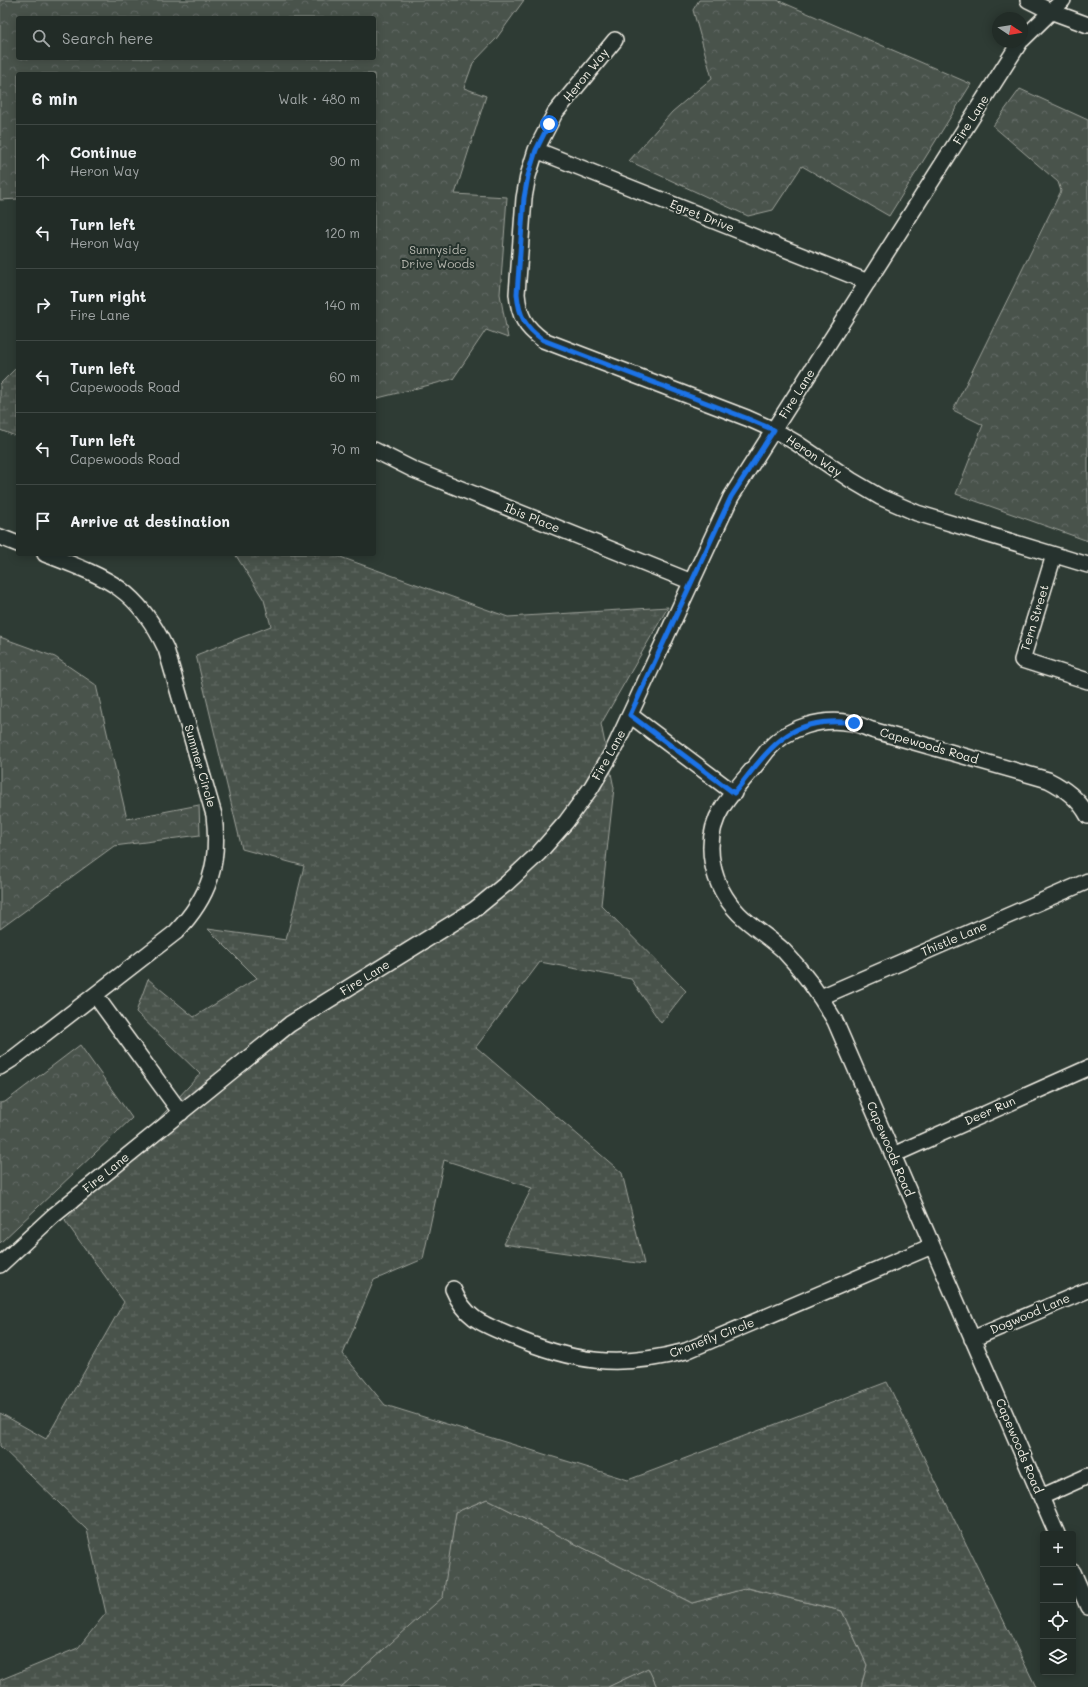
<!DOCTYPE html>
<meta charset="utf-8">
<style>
body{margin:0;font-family:Mali,sans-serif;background:#2a342f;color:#f1f3f6}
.controls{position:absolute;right:12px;bottom:12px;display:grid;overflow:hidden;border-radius:4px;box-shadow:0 2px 10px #0003}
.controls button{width:36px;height:36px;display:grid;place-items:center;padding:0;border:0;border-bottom:1px solid #3f4844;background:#222c27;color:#f1f3f6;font:20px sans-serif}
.compass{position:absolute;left:992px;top:12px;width:36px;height:36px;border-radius:50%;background:#222c27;box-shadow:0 2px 10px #0003;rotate:102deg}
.stop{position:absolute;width:12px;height:12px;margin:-9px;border:3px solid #1a73e8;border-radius:50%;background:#fff}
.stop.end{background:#1a73e8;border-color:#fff;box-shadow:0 1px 4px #0008}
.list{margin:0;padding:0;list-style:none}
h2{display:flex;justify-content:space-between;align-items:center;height:52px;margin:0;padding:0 16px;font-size:17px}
h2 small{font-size:13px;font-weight:400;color:#a2a7a7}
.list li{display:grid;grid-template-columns:26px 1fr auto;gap:12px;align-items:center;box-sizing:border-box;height:72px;padding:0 16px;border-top:1px solid #3f4844}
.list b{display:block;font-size:15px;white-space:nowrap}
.list p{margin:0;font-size:13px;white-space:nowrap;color:#a2a7a7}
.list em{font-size:13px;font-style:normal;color:#a2a7a7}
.icon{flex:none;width:22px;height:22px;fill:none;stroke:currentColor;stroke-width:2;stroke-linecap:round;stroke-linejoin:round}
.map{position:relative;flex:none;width:1088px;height:1687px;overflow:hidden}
.search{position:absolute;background:#222c27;box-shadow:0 2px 10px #0003;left:16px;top:16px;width:360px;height:44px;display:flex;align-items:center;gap:10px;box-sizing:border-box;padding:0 14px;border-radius:4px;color:#a2a7a7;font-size:15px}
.panel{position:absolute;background:#222c27;box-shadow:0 2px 10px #0003;left:16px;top:72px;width:360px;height:484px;border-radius:4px}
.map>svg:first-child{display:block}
</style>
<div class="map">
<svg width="1088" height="1687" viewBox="0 0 1088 1687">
<defs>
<pattern id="forest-crowns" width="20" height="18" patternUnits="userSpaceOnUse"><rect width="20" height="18" fill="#48524c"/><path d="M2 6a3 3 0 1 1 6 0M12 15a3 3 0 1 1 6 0" fill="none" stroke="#636b66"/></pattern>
<pattern id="wetland-marsh" width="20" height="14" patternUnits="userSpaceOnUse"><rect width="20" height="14" fill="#48524c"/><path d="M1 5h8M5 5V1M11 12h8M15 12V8" fill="none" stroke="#636b66"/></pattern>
</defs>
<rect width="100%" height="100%" fill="#2e3b34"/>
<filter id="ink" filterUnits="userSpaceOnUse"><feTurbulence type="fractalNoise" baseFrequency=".025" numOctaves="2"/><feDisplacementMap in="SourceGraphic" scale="8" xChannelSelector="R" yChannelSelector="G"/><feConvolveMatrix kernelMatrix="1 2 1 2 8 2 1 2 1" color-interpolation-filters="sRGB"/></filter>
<g filter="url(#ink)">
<!-- forest -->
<path fill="url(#forest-crowns)" stroke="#9ea29a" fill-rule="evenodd" d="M0,0H524L496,39L473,63L464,88L486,96L455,194L507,197L500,294L508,338L486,330L453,379L374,399V74H18V199L0,200ZM18,18H374V58H18Z
M699,0H777L971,84L889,216L802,166L773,210L748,216L629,161L672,112L712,78L693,10Z
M1020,89L1088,120V541L956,494L983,425L953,410L1061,191L1058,182L993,126Z
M0,637L55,657L96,685L127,819L199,805L200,835L114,846L0,929Z
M80,1045L132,1118L0,1243V1103L5,1102Z
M487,1499L692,1603L747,1588L842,1611L867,1665L861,1687H657L648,1669L608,1687H341L442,1597L456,1512Z"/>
<!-- wetland -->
<path fill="url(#wetland-marsh)" stroke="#9ea29a" d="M18,366V437L0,430V384Z
M235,554H332L508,617L668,607L601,724L614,788L601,905L686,991L661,1023L631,979L540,962L476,1047L622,1173L644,1264L503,1244L532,1188L444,1160L423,1259L374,1280L343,1354L385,1405L628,1480L887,1382L1036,1687H861L867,1665L842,1611L748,1588L692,1603L487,1499L456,1512L443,1597L341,1687H0V1680L78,1648L106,1613L87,1530L0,1446V1413L46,1439L124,1302L65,1221L200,1074L136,1012L148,979L194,1017L257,978L208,929L286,940L304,866L242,849L196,655L271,626L264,600Z
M648,1668L657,1687H608Z"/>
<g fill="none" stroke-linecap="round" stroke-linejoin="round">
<defs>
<path id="minor" d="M1028,0L1050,11L1088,25
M615,40L555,113L536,150L528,176L524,198L517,294C519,316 525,327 543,340L747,418L774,430L795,442L851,480L880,497L917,513L1088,565
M1022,40L1063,0
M536,150L868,282
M374,450L414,470L692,582
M0,537L18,544
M1054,555L1022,660L1088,681
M630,715L734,793
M95,995L181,1113
M821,997L1088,881
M0,1067L11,1060L176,932C210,896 220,864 214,815L166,649C137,587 105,577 45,554
M893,1155L1088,1068
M0,1265L53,1216L290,1024L474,910L507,883L538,854L566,822L591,788L613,751L731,497L1020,42
M453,1289C465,1318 482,1324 509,1335C573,1363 619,1369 686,1351L932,1246
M972,1339L1088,1290
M1041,1497L1088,1476
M1057,1534L835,1021C820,995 804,972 783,950C769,937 752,927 739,914C712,886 701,843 722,808C733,790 754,769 767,751C787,727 822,717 852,723C859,724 866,728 872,730L1048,780C1064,788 1079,799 1088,816
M1073,1572L1088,1607"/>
</defs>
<!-- minor casing -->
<use href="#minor" stroke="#f4f1e8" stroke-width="18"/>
<!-- minor -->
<use href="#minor" stroke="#26332d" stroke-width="15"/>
</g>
</g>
<g fill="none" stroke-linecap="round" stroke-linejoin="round" filter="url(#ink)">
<!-- route -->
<path stroke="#1a73e8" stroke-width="5" d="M549,124L536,150L528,176L524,198L517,294C519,316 525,327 543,340L746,418L774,430L731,497L630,715L734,793C771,747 789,715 854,723"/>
</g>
<g text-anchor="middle" stroke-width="4" stroke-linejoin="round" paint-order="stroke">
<!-- street labels -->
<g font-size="12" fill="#f4f1e8" stroke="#26332d">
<text transform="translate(586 75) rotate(-51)" y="4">Heron Way</text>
<text transform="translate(971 120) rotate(-58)" y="4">Fire Lane</text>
<text transform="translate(702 216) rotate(22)" y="4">Egret Drive</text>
<text transform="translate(797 394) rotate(-58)" y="4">Fire Lane</text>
<text transform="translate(814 456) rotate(34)" y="4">Heron Way</text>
<text transform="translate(532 518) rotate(22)" y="4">Ibis Place</text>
<text transform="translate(1035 618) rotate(-73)" y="4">Tern Street</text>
<text transform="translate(929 746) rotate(16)" y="4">Capewoods Road</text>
<text transform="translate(609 755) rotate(-61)" y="4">Fire Lane</text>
<text transform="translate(200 766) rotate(74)" y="4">Summer Circle</text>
<text transform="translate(954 939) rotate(-23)" y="4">Thistle Lane</text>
<text transform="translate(365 978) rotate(-32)" y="4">Fire Lane</text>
<text transform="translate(990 1111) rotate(-24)" y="4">Deer Run</text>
<text transform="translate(890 1149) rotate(67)" y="4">Capewoods Road</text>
<text transform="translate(106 1173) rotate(-39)" y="4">Fire Lane</text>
<text transform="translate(1030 1314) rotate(-23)" y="4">Dogwood Lane</text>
<text transform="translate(712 1338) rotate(-21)" y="4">Cranefly Circle</text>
<text transform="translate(1019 1446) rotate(67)" y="4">Capewoods Road</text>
</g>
<!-- park labels -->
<g font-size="12" fill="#b8b9b1" stroke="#26332d">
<text x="438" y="254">Sunnyside<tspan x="438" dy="14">Drive Woods</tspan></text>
</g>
</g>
</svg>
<div class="controls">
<button>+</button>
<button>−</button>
<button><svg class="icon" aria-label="locate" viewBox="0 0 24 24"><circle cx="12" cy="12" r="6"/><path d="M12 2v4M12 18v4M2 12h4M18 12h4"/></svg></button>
<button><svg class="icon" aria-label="layers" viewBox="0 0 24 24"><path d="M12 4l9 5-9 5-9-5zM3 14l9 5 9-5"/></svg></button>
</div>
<svg class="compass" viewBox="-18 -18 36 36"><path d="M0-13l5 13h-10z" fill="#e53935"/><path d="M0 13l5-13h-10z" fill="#a2a7a7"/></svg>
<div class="stop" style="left:549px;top:124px"></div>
<div class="stop end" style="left:854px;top:723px"></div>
<div class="search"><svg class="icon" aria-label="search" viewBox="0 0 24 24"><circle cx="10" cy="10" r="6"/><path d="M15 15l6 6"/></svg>Search here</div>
<section class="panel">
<h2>6 min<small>Walk · 480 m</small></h2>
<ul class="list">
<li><svg class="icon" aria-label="ahead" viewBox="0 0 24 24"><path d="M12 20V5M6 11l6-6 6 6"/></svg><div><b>Continue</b><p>Heron Way</p></div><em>90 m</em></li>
<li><svg class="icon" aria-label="left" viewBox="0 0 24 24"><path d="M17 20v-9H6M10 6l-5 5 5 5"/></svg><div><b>Turn left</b><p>Heron Way</p></div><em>120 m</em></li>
<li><svg class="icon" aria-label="right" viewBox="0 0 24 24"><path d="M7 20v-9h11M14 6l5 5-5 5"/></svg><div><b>Turn right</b><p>Fire Lane</p></div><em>140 m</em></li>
<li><svg class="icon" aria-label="left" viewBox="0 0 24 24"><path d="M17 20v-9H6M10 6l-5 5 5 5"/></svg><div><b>Turn left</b><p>Capewoods Road</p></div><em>60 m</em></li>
<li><svg class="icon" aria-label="left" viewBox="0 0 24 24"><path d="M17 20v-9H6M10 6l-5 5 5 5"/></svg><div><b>Turn left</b><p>Capewoods Road</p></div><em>70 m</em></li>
<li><svg class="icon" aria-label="arrive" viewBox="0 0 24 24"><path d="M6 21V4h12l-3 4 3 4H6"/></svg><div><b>Arrive at destination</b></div></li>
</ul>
</section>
</div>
